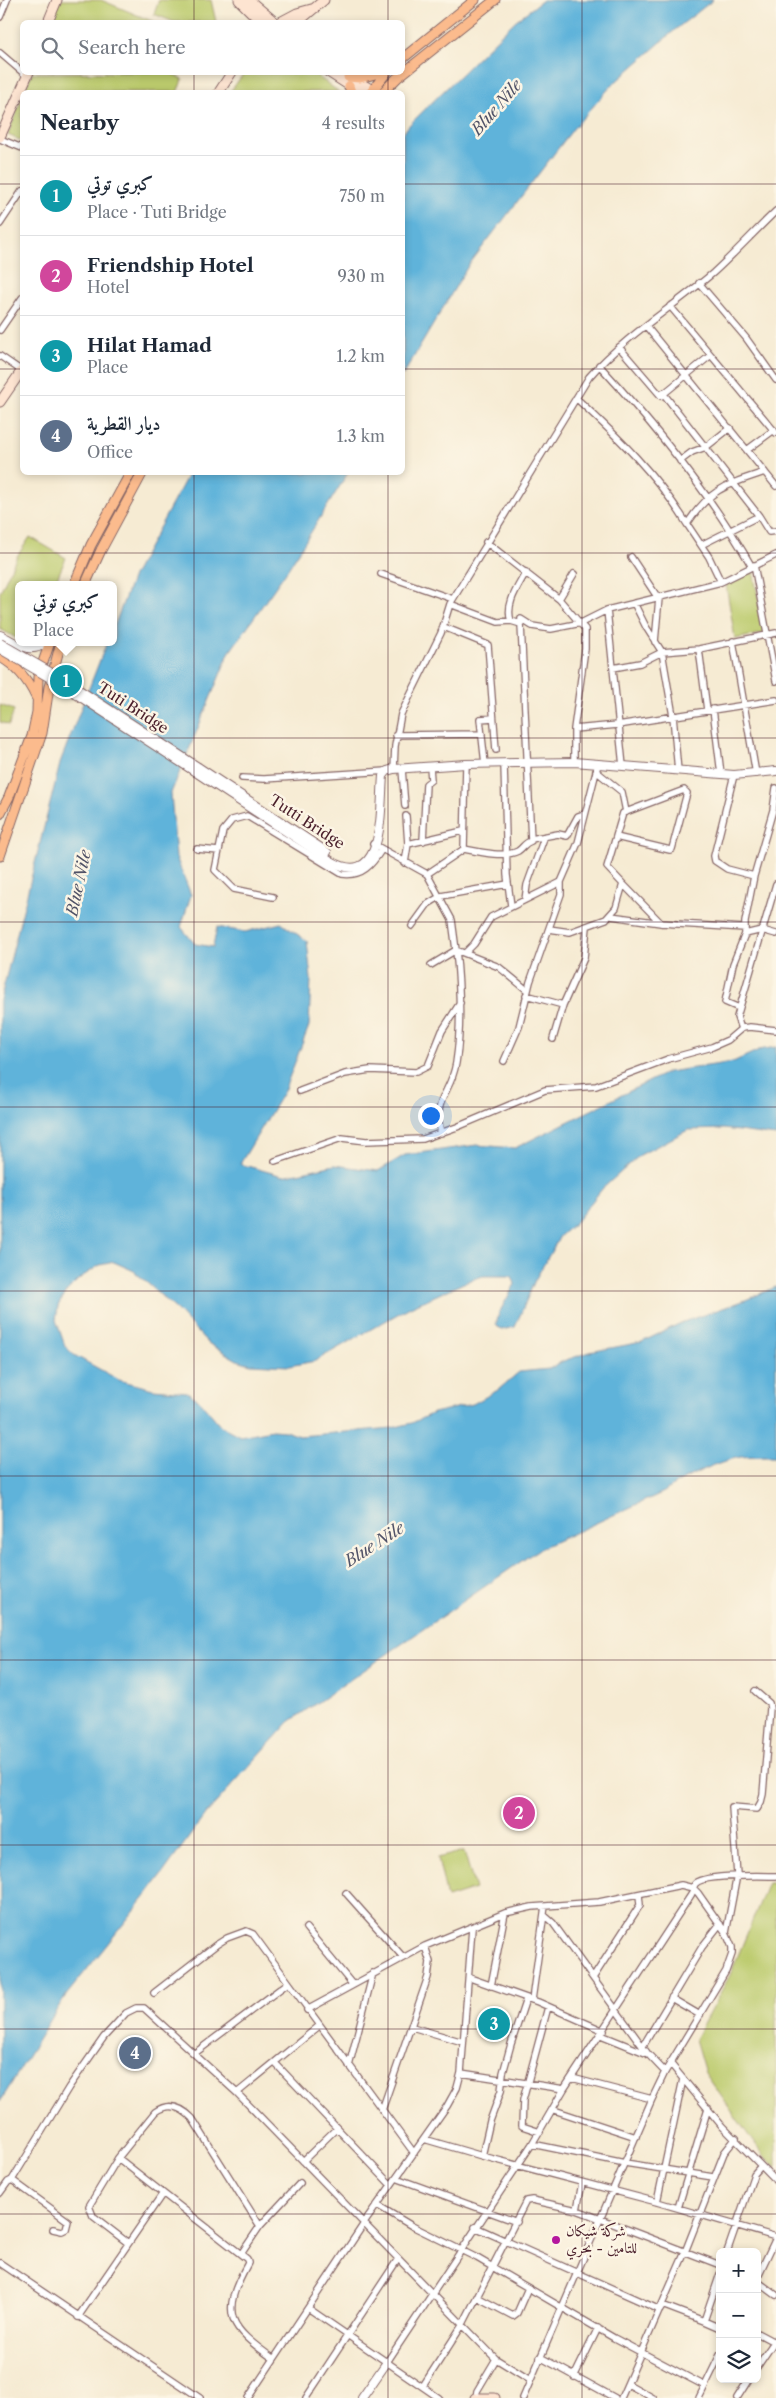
<!DOCTYPE html>
<meta charset="utf-8">
<style>
body{margin:0;font-family:"Libre Caslon Text",Amiri,serif;background:#f6f6f7;color:#1f2937}
.controls{position:absolute;right:15px;bottom:15px;display:grid;overflow:hidden;border-radius:8px;box-shadow:0 2px 8px #0003}
.controls button{width:45px;height:45px;display:grid;place-items:center;padding:0;border:0;border-bottom:1px solid #e0e1e3;background:#fff;color:#1f2937;font:25px sans-serif}
.you{position:absolute;left:430px;top:1115px;width:18px;height:18px;margin:-12px;border:4px solid #fff;border-radius:50%;background:#1a73e8;box-shadow:0 0 0 8px #1a73e833}
.badge{display:grid;place-items:center;width:32px;height:32px;border-radius:50%;background:#db2777;color:#fff;font-size:16px;font-weight:700}
.pin{position:absolute;translate:-50% -50%;border:2px solid #fff;box-shadow:0 1px 5px #0006}
.popup{position:absolute;left:15px;top:581px;width:102px;height:65px;box-sizing:border-box;display:grid;place-content:center;border-radius:8px;background:#fff;filter:drop-shadow(0 1px 4px #0005);font-size:16px;white-space:nowrap;color:#747a83}
.popup b{font-size:19px;color:#1f2937}
.popup::after{content:'';position:absolute;left:50%;top:100%;margin-left:-10px;border:10px solid transparent;border-top-color:#fff}
.list{margin:0;padding:0;list-style:none}
h2{display:flex;justify-content:space-between;align-items:center;height:65px;margin:0;padding:0 20px;font-size:21px}
h2 small{font-size:16px;font-weight:400;color:#747a83}
.list li{display:grid;grid-template-columns:32px 1fr auto;gap:15px;align-items:center;box-sizing:border-box;height:80px;padding:0 20px;border-top:1px solid #e0e1e3}
.list b{display:block;font-size:19px;white-space:nowrap}
.list p{margin:0;font-size:16px;white-space:nowrap;color:#747a83}
.list em{font-size:16px;font-style:normal;color:#747a83}
.icon{flex:none;width:28px;height:28px;fill:none;stroke:currentColor;stroke-width:2;stroke-linecap:round;stroke-linejoin:round}
.map{position:relative;flex:none;width:776px;height:2398px;overflow:hidden}
.search{position:absolute;background:#fff;box-shadow:0 2px 8px #0003;left:20px;top:20px;width:385px;height:55px;display:flex;align-items:center;gap:12px;box-sizing:border-box;padding:0 18px;border-radius:8px;color:#747a83;font-size:19px}
.panel{position:absolute;background:#fff;box-shadow:0 2px 8px #0003;left:20px;top:90px;width:385px;height:385px;border-radius:8px}
.map>svg:first-child{display:block}
</style>
<div class="map">
<svg width="776" height="2398" viewBox="0 0 776 2398">
<rect width="100%" height="100%" fill="#fcf5e5"/>
<filter id="ink" filterUnits="userSpaceOnUse"><feTurbulence type="fractalNoise" baseFrequency=".02" numOctaves="2"/><feDisplacementMap in="SourceGraphic" scale="10" xChannelSelector="R" yChannelSelector="G"/><feConvolveMatrix kernelMatrix="1 2 1 2 8 2 1 2 1" color-interpolation-filters="sRGB"/></filter>
<filter id="wash" filterUnits="userSpaceOnUse"><feTurbulence type="fractalNoise" baseFrequency=".0096" numOctaves="4" result="noise"/><feDisplacementMap in="SourceGraphic" scale="20" xChannelSelector="R" yChannelSelector="G"/><feGaussianBlur stdDeviation="1.12" result="paint"/><feColorMatrix in="noise" values="0 0 0 0 0 0 0 0 0 0 0 0 0 0 0 0 0 1.4 0 .05"/><feComposite in="paint" operator="in"/></filter>
<g filter="url(#wash)">
<rect width="100%" height="100%" fill="#f6ebd3"/>
<!-- green -->
<path fill="#bccb6d" stroke="#83754c" d="M60,0H101L154,22H51Z
M159,0H211L216,22H174L154,14Z
M168,72L183,79L177,92H24L32,73Z
M244,73H313L339,92H230Z
M22,97V141L8,135Z
M30,537L66,558L54,585H18V639L0,629V592L16,558Z
M753,571L765,633L735,639L726,584Z
M0,705L14,710L9,725L0,722Z
M464,1851L475,1889L447,1898L438,1858Z
M768,1883H776V2168L756,2146L705,2073L695,2039L730,1975Z"/>
<!-- water -->
<path fill="#5eb3da" stroke="#546982" d="M543,0H713L676,29L612,85L573,129L468,266L403,375V134L409,125L515,21Z
M189,473H348L288,569L229,653L171,793L176,857L191,895L181,927L195,944L213,947L217,927L245,932L281,923L307,941L311,979L309,1026L284,1091L240,1164L283,1176L335,1165L378,1171L405,1155L477,1145L515,1148L668,1072L733,1062L759,1050L776,1047V1136L724,1129L688,1130L640,1155L602,1189L575,1223L560,1236L535,1280L515,1327L501,1330L496,1325L499,1313L515,1284L512,1276H483L468,1281L410,1307L315,1361L289,1366L251,1364L237,1360L208,1343L178,1311L144,1280L134,1271L114,1262L100,1265L80,1278L65,1293L58,1306L56,1320L65,1346L74,1355L119,1380L153,1389L187,1392L199,1400L221,1426L240,1436L272,1430L285,1431L300,1436L392,1428L412,1423L433,1413L473,1404L498,1390L519,1372L549,1369L563,1361L590,1352L642,1342L683,1322L743,1301L776,1287V1456C765,1456 752,1456 741,1457C721,1460 680,1479 664,1492L539,1549L289,1722L205,1815L150,1891L64,1998L0,2102V1001L61,760L107,642H114V627L133,576Z"/>
</g>
<g filter="url(#ink)">
<g fill="none" stroke-linecap="round" stroke-linejoin="round">
<defs>
<path id="minor" d="M0,17L7,0
M0,53L28,77
M0,139L22,148
M0,224L22,191
M699,283L746,338L776,380
M670,306L776,433
M646,326L776,486
M0,330L22,298
M619,347L661,396L711,355
M0,356L22,371
M599,365C656,427 710,493 752,567
M663,393L759,516L769,532L776,531
M576,398C618,437 657,475 687,524
M747,450L774,430
M680,461L692,452L706,447L730,428
M486,542L559,599L585,629V649L574,729V762
M701,545L759,516
M631,557L658,598
M754,565L776,681
M381,574L453,599
M721,582L709,557L687,524C711,488 726,485 765,472
M559,599L574,574
M634,603L646,627L662,652L673,716L678,771
M450,604L498,622L511,621L521,624V619L532,626L551,629L581,623L607,610L721,582L776,555
M607,610L623,766
M511,621C505,604 518,587 526,572
M444,627L488,645L496,750
M733,641L756,774
M655,642L659,598
M699,649L707,710
M613,668L640,663L662,652L699,649L776,633
M713,709L721,774
M574,729L618,725L776,700
M396,735L482,734
M485,764L480,719L493,718
M504,764L507,875L511,906
M394,769L395,746L401,714L441,633L450,604L589,377C625,336 672,308 713,273C735,253 755,231 776,211
M402,769L405,806
M734,775L714,856L715,861L727,869L754,876
M242,778L264,779L387,771
M616,837L670,850L672,849L687,793L684,790L626,812
M531,839L558,834L567,836L578,816L584,814
M423,841L426,784L431,780L430,767
M373,844L427,874L464,849C479,852 504,858 518,851C523,848 524,843 531,841L521,624
M408,844L463,831
M197,849L219,851
M464,849L466,764
M405,863L408,844L406,816
M427,874L452,920L456,950L499,967L527,990
M623,884L661,923
M273,897L234,889L215,870L223,831L232,820L247,816L342,874C362,877 372,865 382,849
M525,900L527,885L544,838
M611,916L661,923L745,928
M412,926L428,904L441,896L508,884
M549,929L570,932L606,919L616,908L623,884L607,867L623,813L626,812L622,792L596,771
M745,934L762,930L776,934
M465,953L474,944L491,917L561,882
M431,965L456,950C460,988 462,1025 456,1063C451,1094 432,1099 441,1133
M526,995L563,1005
M739,1008L725,1002L733,964L745,934V922L754,876L773,810L776,788
M741,1029L737,1017L776,884
M553,1039L563,1005L584,958L587,927
M504,1061L519,1027L530,982L561,894V882L578,843L598,764
M300,1091L345,1074L370,1070L416,1072L428,1066L442,1031L460,1003
M275,1161L342,1138L366,1141L423,1139L457,1127L545,1090L596,1086L668,1059L712,1047L728,1040L742,1028L750,1027L776,1030
M346,1893L403,1957
M545,1916L553,1923L648,2054L665,2072
M306,1928L352,1984
M726,1933L737,1875L732,1807L757,1809L761,1802L763,1794L770,1708L769,1703L755,1691
M470,1978L538,2002L604,2031
M593,1978L640,1905L639,1894
M491,1986L505,1913
M154,1993L216,1945L227,1938L246,1931L253,1934L414,2153
M671,1998L700,2015
M532,2000L545,1906
M307,2010L425,1946L505,1913L532,1907L599,1902L681,1885L693,1888L698,1893L726,1933L732,1947V1954L726,1971L665,2072L652,2099L523,2398
M412,2027L463,2042
M601,2035L648,2054
M643,2046L702,1947L720,1924
M195,2053L288,1983
M275,2063L391,2185
M670,2063L722,2126L776,2181
M349,2066L373,1973
M461,2073L564,2089
M572,2078L652,2099
M237,2093L319,2026
M382,2110L428,1977L430,1962L425,1946
M554,2110L636,2137
M540,2132L522,2126L523,2100L548,2007
M424,2139L482,2156L657,2202L776,2237
M532,2144L625,2163L713,2177
M482,2156L490,2121L501,2091L503,2073L511,2044L526,1999
M118,2158L247,2259L248,2263C219,2315 229,2327 274,2359
M303,2161L337,2128
M396,2178L517,2222
M12,2180L68,2221L66,2229L62,2231L53,2229
M0,2193L8,2182L12,2180L69,2087L104,2037L126,2013L136,2008H144L237,2093L496,2359L530,2380
M657,2202L683,2079
M377,2205L412,2226L477,2258L614,2338L705,2386
M678,2208L708,2108
M577,2210L582,2183
M475,2227L660,2310
M128,2243L93,2216L89,2206L118,2158L155,2112C169,2102 181,2107 192,2118L260,2226
M727,2252L754,2174L761,2166
M241,2254L260,2226L300,2183
M0,2263L200,2398
M720,2274L704,2321L720,2328
M757,2278L776,2238
M757,2281L776,2295
M477,2297L513,2316L517,2313L528,2288
M662,2305L704,2321
M308,2308L439,2398
M78,2317L163,2193
M757,2333L774,2342
M540,2357L615,2398
M387,2362L532,2144L564,2089L691,1895C693,1892 693,1887 695,1884C703,1874 762,1876 776,1876
M757,2367L776,2339
M574,2377L598,2328
M628,2384L653,2398
M423,2386L463,2324L526,2201L532,2200L577,2210L720,2265
M248,2398L365,2222L447,2106L457,2088L461,2073L472,1928
M306,2398L398,2259
M476,2398L477,2391L496,2359
M621,2398L685,2252L724,2153L736,2138
M699,2398L720,2355
M737,2398L749,2379"/>
<path id="tertiary" d="M0,635C18,643 29,656 47,642
M198,767L327,852
M194,771L331,861C386,892 380,807 383,776L387,771L394,769L466,764L574,762L734,775L776,771
M362,2398L387,2362"/>
<path id="secondary" d="M239,0L261,22
M249,0L275,22
M48,22L57,0
M280,22L297,13L315,8
M298,22L324,0
M328,72L359,92
M341,72L376,92
M219,92L232,72
M0,137L29,72
M0,402L22,370
M475,2398H495"/>
<path id="primary" d="M402,59L475,0
M348,77L360,78L383,72
M349,86L351,92
M371,92L387,72
M383,92L397,78L495,0
M74,585L91,545L131,472
M85,585L101,550L143,472
M0,657C17,666 28,680 36,697
M0,814L9,797L32,736L37,712L38,677L50,642
M0,856L42,733L49,687L61,642"/>
</defs>
<!-- minor casing -->
<use href="#minor" stroke="#866666" stroke-width="8"/>
<!-- tertiary casing -->
<use href="#tertiary" stroke="#866666" stroke-width="10"/>
<!-- secondary casing -->
<use href="#secondary" stroke="#866666" stroke-width="11"/>
<!-- primary casing -->
<use href="#primary" stroke="#866666" stroke-width="11"/>
<!-- minor -->
<use href="#minor" stroke="#fff" stroke-width="5.5"/>
<!-- tertiary -->
<use href="#tertiary" stroke="#fff" stroke-width="8"/>
<!-- secondary -->
<use href="#secondary" stroke="#fde4d1" stroke-width="9"/>
<!-- primary -->
<use href="#primary" stroke="#fbbb8d" stroke-width="9"/>
<defs>
<path id="tertiary-bridge" d="M0,643L64,680L198,767
M0,649L62,685L194,771"/>
</defs>
<!-- tertiary-bridge casing -->
<use href="#tertiary-bridge" stroke="#866666" stroke-width="10" stroke-linecap="butt"/>
<!-- tertiary-bridge -->
<use href="#tertiary-bridge" stroke="#fff" stroke-width="8"/>
</g>
</g>
<!-- grid -->
<path fill="none" stroke="#4a1f2b" stroke-width="1" stroke-opacity="0.55" d="M194,0V22M388,0V22M582,0V2398M194,72V92M388,72V92M0,184H22M402,184H776M0,369H22M402,369H776M194,472V2398M388,472V2398M0,553H776M0,738H776M0,922H776M0,1107H776M0,1291H776M0,1476H776M0,1660H776M0,1845H776M0,2029H776M0,2214H776"/>
<!-- markers -->
<circle fill="#b5179e" stroke="#fcf5e5" stroke-width="2" cx="556" cy="2240" r="5"/>
<g text-anchor="middle" stroke-width="5" stroke-linejoin="round" paint-order="stroke">
<!-- street labels -->
<g font-size="15" fill="#4a1f2b" stroke="#fcf5e5">
<text transform="translate(133 708) rotate(33)" y="5">Tuti Bridge</text>
<text transform="translate(307 822) rotate(33)" y="5">Tutti Bridge</text>
</g>
<!-- poi labels -->
<g font-size="15" fill="#4a1f2b" stroke="#fcf5e5" text-anchor="start">
<text x="566" y="2236">شركة شيكان<tspan x="566" dy="17">للتامين - بحري</tspan></text>
</g>
<!-- water labels -->
<g font-size="16" font-style="italic" fill="#515368" stroke="#fcf5e5">
<text transform="translate(496 107) rotate(-49)" y="6">Blue Nile</text>
<text transform="translate(78 883) rotate(-78)" y="6">Blue Nile</text>
<text transform="translate(374 1544) rotate(-33)" y="6">Blue Nile</text>
</g>
</g>
</svg>
<div class="controls">
<button>+</button>
<button>−</button>
<button><svg class="icon" aria-label="layers" viewBox="0 0 24 24"><path d="M12 4l9 5-9 5-9-5zM3 14l9 5 9-5"/></svg></button>
</div>
<div class="you"></div>
<div class="pin badge" style="left:66px;top:681px;background:#0f9aa8">1</div>
<div class="popup"><b>كبري توتي</b>Place</div>
<div class="pin badge" style="left:519px;top:1813px;background:#d1479c">2</div>
<div class="pin badge" style="left:494px;top:2024px;background:#0f9aa8">3</div>
<div class="pin badge" style="left:135px;top:2053px;background:#5c6f8a">4</div>
<div class="search"><svg class="icon" aria-label="search" viewBox="0 0 24 24"><circle cx="10" cy="10" r="6"/><path d="M15 15l6 6"/></svg>Search here</div>
<section class="panel">
<h2>Nearby<small>4 results</small></h2>
<ul class="list">
<li><span class="badge" style="background:#0f9aa8">1</span><div><b>كبري توتي</b><p>Place · Tuti Bridge</p></div><em>750 m</em></li>
<li><span class="badge" style="background:#d1479c">2</span><div><b>Friendship Hotel</b><p>Hotel</p></div><em>930 m</em></li>
<li><span class="badge" style="background:#0f9aa8">3</span><div><b>Hilat Hamad</b><p>Place</p></div><em>1.2 km</em></li>
<li><span class="badge" style="background:#5c6f8a">4</span><div><b>ديار القطرية</b><p>Office</p></div><em>1.3 km</em></li>
</ul>
</section>
</div>
